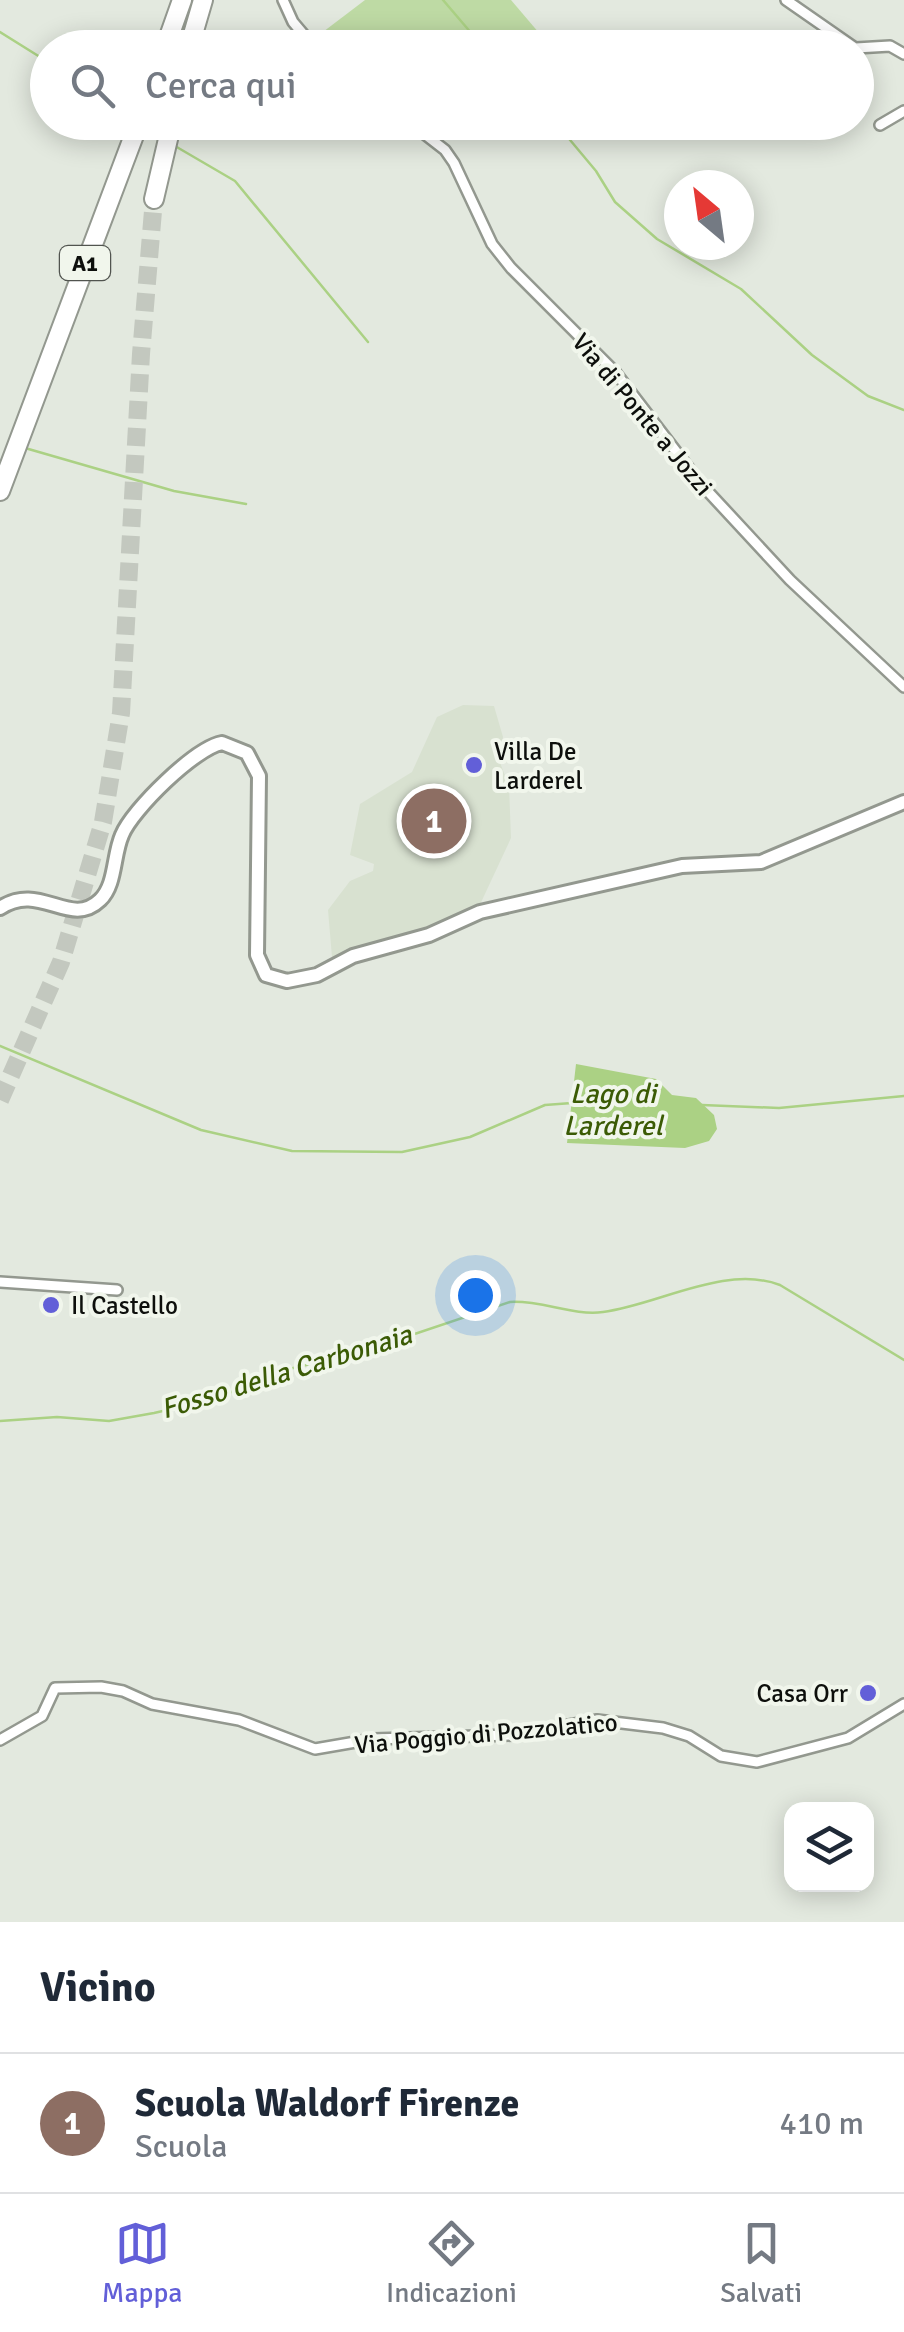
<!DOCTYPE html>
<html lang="it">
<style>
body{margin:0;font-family:Signika,sans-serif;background:#f2f2f3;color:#1f2937}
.controls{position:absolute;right:30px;bottom:30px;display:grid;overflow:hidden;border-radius:20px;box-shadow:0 5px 25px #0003}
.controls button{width:90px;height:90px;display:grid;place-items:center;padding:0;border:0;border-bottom:2px solid #e0e1e3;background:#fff;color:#1f2937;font:50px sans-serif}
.compass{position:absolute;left:664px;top:170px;width:90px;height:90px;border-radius:50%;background:#fff;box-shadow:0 5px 25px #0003;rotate:331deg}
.you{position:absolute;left:475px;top:1295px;width:35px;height:35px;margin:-25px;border:8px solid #fff;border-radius:50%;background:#1a73e8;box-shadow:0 0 0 15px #1a73e833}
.badge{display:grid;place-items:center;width:65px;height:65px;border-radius:50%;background:#625fd8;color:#fff;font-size:32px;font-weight:700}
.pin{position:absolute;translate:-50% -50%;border:5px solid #fff;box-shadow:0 2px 10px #0006}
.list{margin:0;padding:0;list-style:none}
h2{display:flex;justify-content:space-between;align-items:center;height:130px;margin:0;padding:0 40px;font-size:42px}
h2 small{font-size:32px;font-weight:400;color:#747a83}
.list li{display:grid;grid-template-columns:65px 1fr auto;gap:30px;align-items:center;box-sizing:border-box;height:140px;padding:0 40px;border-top:2px solid #e0e1e3}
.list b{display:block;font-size:38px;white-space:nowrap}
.list p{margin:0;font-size:32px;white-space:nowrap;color:#747a83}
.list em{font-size:32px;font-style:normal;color:#747a83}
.icon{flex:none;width:55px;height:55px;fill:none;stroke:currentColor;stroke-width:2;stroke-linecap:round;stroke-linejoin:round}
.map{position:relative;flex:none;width:904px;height:1922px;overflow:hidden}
.search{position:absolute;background:#fff;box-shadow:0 5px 25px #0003;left:30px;right:30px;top:30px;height:110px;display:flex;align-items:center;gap:25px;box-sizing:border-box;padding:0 35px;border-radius:55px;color:#747a83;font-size:38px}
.sheet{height:270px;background:#fff}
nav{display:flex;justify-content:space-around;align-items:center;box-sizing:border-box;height:140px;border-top:2px solid #e0e1e3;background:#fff;font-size:28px;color:#747a83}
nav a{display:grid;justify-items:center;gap:5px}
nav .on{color:#625fd8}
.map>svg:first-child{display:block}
</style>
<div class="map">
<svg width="904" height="1922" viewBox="0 0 904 1922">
<rect width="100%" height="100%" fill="#e3e9df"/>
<!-- built -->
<path fill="#d8e1d0" d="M463,705L494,706L503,737L499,760L509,786L511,838L477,911L444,926L332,957L328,910L350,881L373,871L374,864L350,855L360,804L412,772L437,717Z"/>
<!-- green -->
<path fill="#bedaa4" d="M365,0H511L551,47H327L319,35Z"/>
<!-- water -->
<path fill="#abd184" d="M576,1064L656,1079L672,1095L696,1098L714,1115L717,1129L709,1141L685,1148L567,1143Z"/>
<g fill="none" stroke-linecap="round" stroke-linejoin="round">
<!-- stream -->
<path stroke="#abd184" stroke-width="2.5" d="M443,0L484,48
M0,32L48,62
M123,122L132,127
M555,122L596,171L615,202L657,239L741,289L812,355L868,396L904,410
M144,131L160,137
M175,146L235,181L368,342
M25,448L174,491L246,504
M0,1046L201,1130L292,1151L402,1152L470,1137L545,1105L572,1103
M702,1105L779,1108L904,1096
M0,1421L57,1417L109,1421L154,1413L211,1400L289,1369L358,1353L510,1302C542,1300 572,1316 603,1312C658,1305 725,1264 780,1285L904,1360"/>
<!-- highway-tunnel -->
<path stroke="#c3c8bf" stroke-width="18" stroke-dasharray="18 9" stroke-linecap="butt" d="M0,1100L61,962L103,822L121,713L141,354L154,199"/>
<defs>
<path id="street" d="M283,0L293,22L315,48
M786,0L855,48
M856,48L890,46L904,54
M409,122L445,150L454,163L492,244L511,268L616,373L701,484L790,580L904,687
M880,125L904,111
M0,1282L117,1290
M0,1740L42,1716L55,1688L101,1687L123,1691L152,1704L239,1720L315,1749L373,1739L513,1735L597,1720L663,1728L689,1736L721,1756L757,1762L848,1738L904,1704"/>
<path id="secondary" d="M0,908C40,881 70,929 100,900C116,885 113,855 122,835C132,810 195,748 222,743L247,753L259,776L257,955L266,975L287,981L317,975L353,956L429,935L480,912L682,866L761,862L904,802"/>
<path id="highway" d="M165,48L182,0
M189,48L203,0
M154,199L172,122
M0,491L139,122"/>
</defs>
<!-- street casing -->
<use href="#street" stroke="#93988f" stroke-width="14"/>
<!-- secondary casing -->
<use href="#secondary" stroke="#93988f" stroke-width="18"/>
<!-- highway casing -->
<use href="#highway" stroke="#93988f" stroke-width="22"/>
<!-- street -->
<use href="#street" stroke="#fff" stroke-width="9"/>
<!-- secondary -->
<use href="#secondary" stroke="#fff" stroke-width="12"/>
<!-- highway -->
<use href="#highway" stroke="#fff" stroke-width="18"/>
</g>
<!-- markers -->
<g fill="#625fd8" stroke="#f1f6ec" stroke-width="4">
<circle cx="474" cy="765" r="10"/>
<circle cx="51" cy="1305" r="10"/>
<circle cx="868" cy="1693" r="10"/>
</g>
<g text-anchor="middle" stroke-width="8" stroke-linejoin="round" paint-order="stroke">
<!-- shield labels -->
<rect fill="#f1f6ec" stroke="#51544f" stroke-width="2.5" x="60" y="246" width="50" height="34" rx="8"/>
<g font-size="22" font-weight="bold" fill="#0d0f0c">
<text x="85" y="271">A1</text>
</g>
<!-- street labels -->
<g font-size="25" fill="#0d0f0c" stroke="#f1f6ec">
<text transform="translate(643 414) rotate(50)" y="9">Via di Ponte a Jozzi</text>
<text transform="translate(486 1733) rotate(-5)" y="9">Via Poggio di Pozzolatico</text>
</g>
<!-- poi labels -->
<g font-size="25" fill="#0d0f0c" stroke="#f1f6ec" text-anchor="start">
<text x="494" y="760">Villa De<tspan x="494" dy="29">Larderel</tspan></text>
<text x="71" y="1314">Il Castello</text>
<text x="848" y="1702" text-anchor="end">Casa Orr</text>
</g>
<!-- water labels -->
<g font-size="28" font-style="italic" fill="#3b5b05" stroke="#f1f6ec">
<text x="613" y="1103">Lago di<tspan x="613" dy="32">Larderel</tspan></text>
<text transform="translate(286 1371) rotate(-17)" y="10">Fosso della Carbonaia</text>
</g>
</g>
</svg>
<div class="controls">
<button><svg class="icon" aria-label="layers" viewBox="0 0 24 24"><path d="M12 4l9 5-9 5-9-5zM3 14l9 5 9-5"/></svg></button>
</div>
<svg class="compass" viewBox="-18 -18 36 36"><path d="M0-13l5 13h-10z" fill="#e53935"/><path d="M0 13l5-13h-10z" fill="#747a83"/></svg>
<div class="you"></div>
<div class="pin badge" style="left:434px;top:821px;background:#8d6e63">1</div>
<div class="search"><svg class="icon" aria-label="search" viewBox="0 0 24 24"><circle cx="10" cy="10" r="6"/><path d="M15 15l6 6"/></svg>Cerca qui</div>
</div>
<section class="sheet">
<h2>Vicino<small></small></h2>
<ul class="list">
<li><span class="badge" style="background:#8d6e63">1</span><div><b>Scuola Waldorf Firenze</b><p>Scuola</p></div><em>410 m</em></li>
</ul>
</section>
<nav>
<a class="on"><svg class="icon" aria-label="map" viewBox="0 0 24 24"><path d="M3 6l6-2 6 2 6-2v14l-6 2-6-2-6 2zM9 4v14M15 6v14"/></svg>Mappa</a>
<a><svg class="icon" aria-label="directions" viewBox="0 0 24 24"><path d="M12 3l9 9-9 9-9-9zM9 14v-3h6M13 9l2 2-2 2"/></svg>Indicazioni</a>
<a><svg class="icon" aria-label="saved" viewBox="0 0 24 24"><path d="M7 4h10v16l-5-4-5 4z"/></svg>Salvati</a>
</nav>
